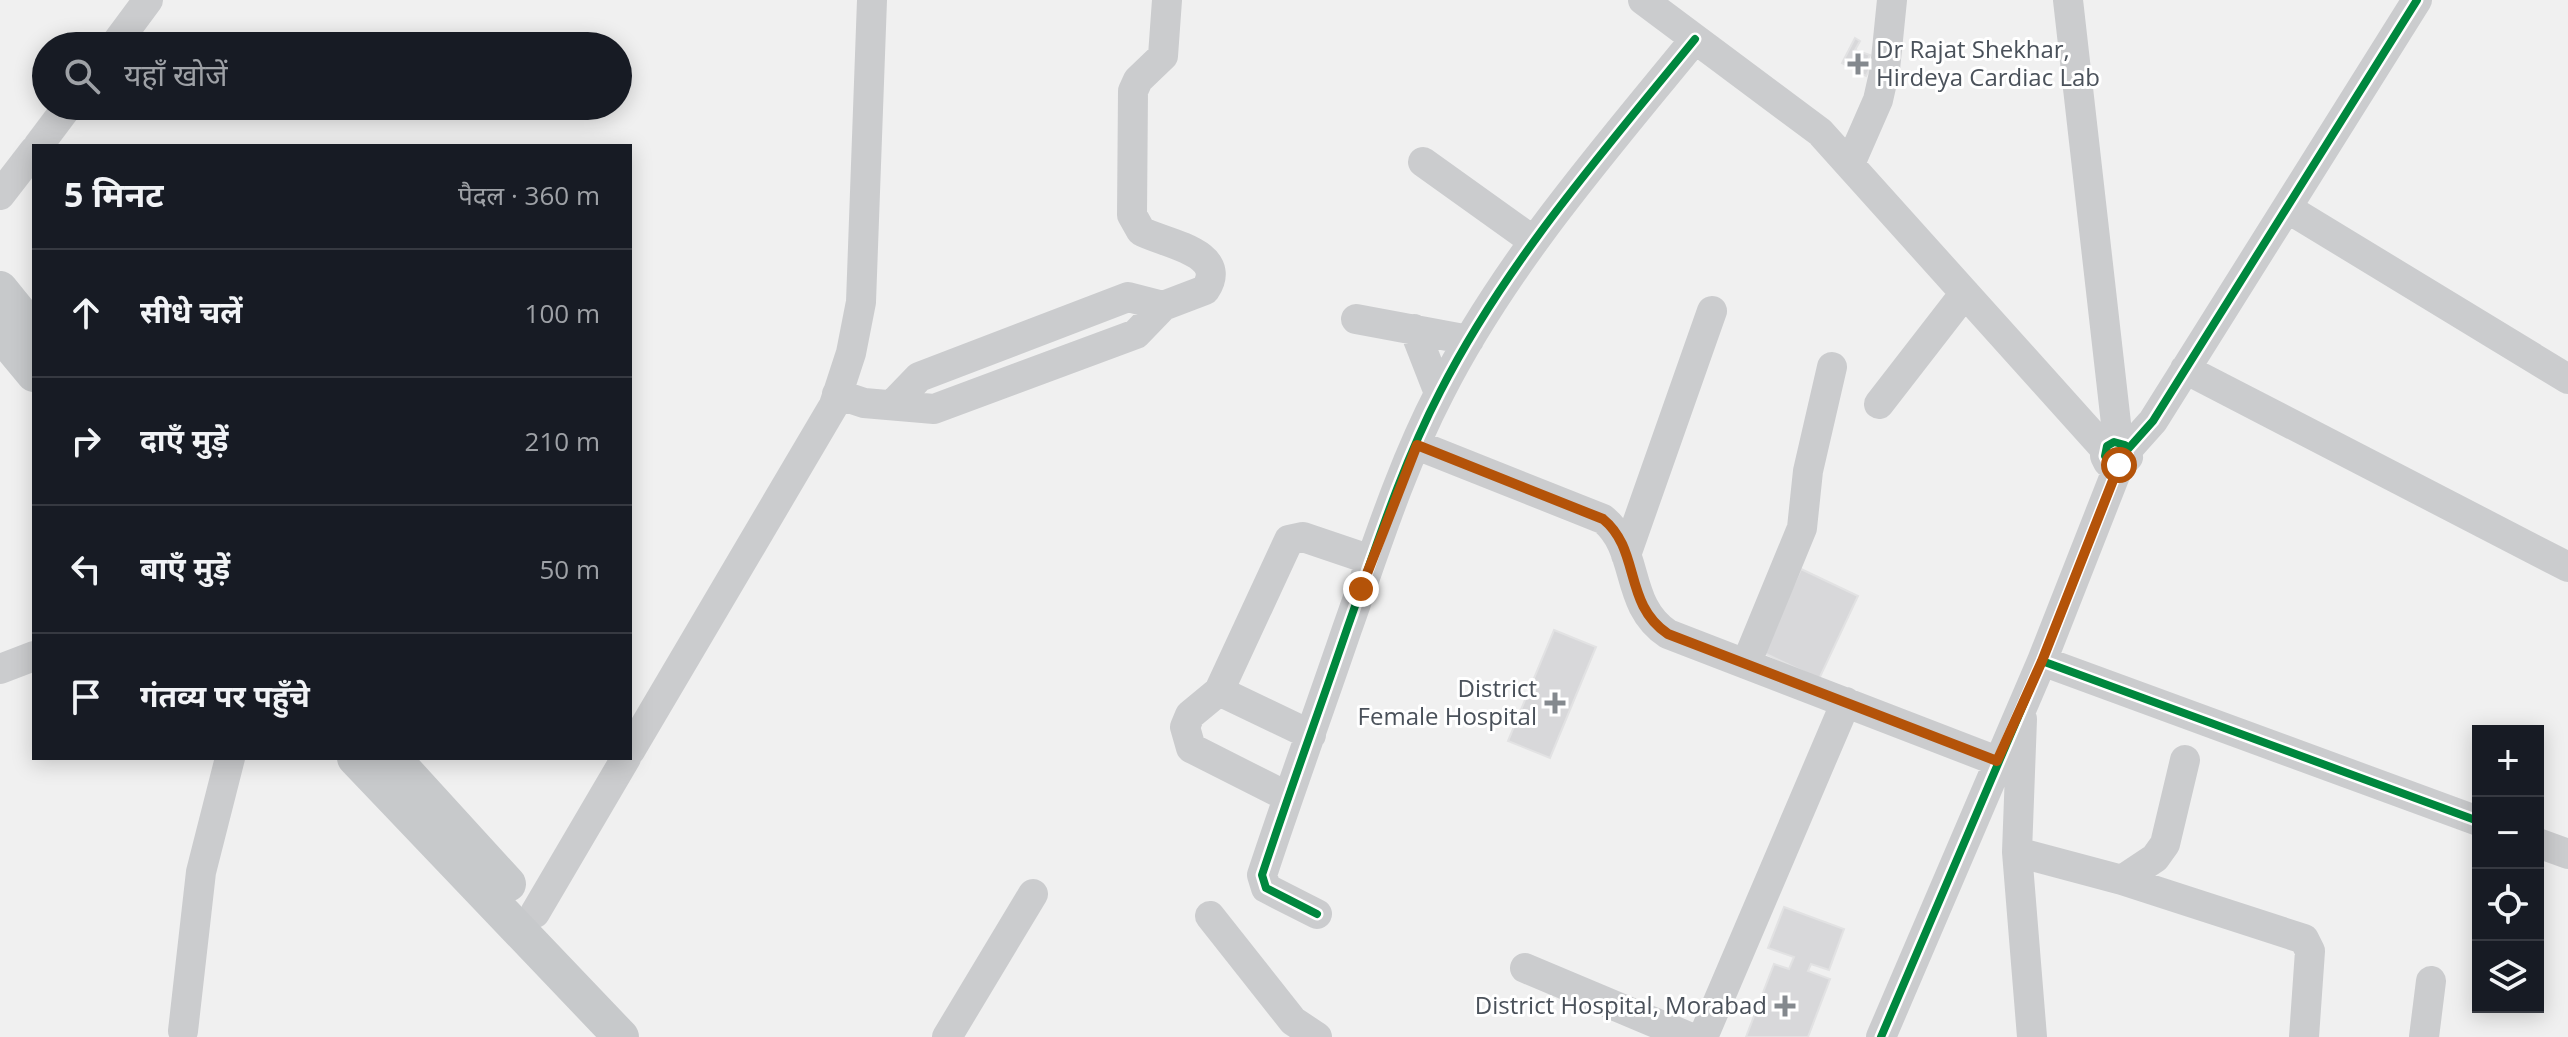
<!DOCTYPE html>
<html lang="hi">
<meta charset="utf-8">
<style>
body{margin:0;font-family:"Open Sans","Noto Sans Devanagari",sans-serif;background:#20242c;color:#f1f3f6}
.controls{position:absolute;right:24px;bottom:24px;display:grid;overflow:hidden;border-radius:0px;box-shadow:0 4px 20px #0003}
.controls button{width:72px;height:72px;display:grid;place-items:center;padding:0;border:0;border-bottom:2px solid #363941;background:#171b24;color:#f1f3f6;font:40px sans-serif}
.stop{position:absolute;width:24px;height:24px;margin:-18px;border:6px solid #b45309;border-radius:50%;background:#fff}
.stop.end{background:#b45309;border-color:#fff;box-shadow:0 2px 8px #0008}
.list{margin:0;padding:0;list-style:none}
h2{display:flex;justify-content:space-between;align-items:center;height:104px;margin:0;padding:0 32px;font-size:34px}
h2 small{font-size:26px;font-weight:400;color:#9ea1a6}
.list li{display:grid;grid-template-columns:52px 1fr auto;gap:24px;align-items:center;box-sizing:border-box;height:128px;padding:0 32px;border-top:2px solid #363941}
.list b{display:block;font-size:30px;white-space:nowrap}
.list em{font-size:26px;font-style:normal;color:#9ea1a6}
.icon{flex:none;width:44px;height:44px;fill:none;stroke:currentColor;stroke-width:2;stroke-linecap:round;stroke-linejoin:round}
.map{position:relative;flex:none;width:2568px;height:1037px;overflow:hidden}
.search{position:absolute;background:#171b24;box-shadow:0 4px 20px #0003;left:32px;top:32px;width:600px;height:88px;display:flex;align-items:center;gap:20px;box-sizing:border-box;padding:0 28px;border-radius:44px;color:#9ea1a6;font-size:30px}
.panel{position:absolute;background:#171b24;box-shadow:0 4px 20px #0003;left:32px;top:144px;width:600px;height:616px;border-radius:0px}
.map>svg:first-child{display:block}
</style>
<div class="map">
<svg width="2568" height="1037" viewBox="0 0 2568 1037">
<rect width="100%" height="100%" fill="#f0f0f0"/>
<!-- building -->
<path fill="#d8d8da" stroke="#e2e2e3" stroke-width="2" d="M1855,38L1860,41L1855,50L1870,55L1865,65L1870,68L1866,76L1842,63Z
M1801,569L1858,596L1819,679L1762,652Z
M1554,630L1596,647L1550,758L1508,741Z
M1784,907L1844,929L1829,970L1811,964L1808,971L1830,979L1808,1037H1746L1774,964L1789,969L1794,957L1768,948Z"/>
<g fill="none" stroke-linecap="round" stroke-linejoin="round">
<!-- minor -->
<path stroke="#cbccce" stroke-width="30" d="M1643,0L1820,132L2105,449
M2068,0L2118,441
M114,46L148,0
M38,146L68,106
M1423,162L1532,240
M1850,164L1878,100L1885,69L1892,0
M0,195L34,151
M2287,208L2568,379
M1356,319L1469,340
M1414,329L1439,393
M2185,369L2568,567
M837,394L864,403L934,409L1136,334L1163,306L1205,290C1231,252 1162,243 1141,231L1132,215L1133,91L1138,80L1163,56L1167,0
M1879,404L1965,293
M892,405L919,377L1128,297L1163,306
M1417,445L1603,519C1641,550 1623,604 1668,634L1997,761
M2128,449L2153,421L2417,0
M1626,555L1712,311
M2042,661L2478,821
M1746,664L1802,528L1808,471L1832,367
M0,669L34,656
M1219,691L1311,735
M2022,719L2017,852L2032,1037
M630,751L834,405L851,353L861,302L872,0
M1288,797L1191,748L1185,727L1190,715L1219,691L1289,540L1303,537L1371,560
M2538,843L2568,854
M2017,852L2122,880L2304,939L2310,951L2304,1037
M2122,880L2155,858L2165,844L2185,760
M535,913L626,758
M1317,914L1266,888L1262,875C1289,793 1319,711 1347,629C1375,550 1401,467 1440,392C1507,261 1603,152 1695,39
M1210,916L1293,1021L1317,1037
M1525,968L1689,1037
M183,1031L201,872L230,758
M947,1037L1033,894
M1703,1037L1846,702
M1881,1037L2042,661L2119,465L2128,457L2125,445L2114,442L2107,446L2105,456L2108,462L2119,465
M2424,1037L2431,981"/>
<!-- major -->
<path stroke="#c7c9cb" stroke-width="36" d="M0,289L34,331
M0,333L34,374
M355,758L621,1037
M393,758L508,884"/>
<defs>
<path id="cycleway" d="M2128,449L2153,421L2417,0
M2042,661L2478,821
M1317,914L1266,888L1262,875C1289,793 1319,711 1347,629C1375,550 1401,467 1440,392C1507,261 1603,152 1695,39
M1881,1037L2042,661L2119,465L2128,457L2125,445L2114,442L2107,446L2105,456L2108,462L2119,465"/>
</defs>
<!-- cycleway casing -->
<use href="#cycleway" stroke="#fff" stroke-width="13"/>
<!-- cycleway -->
<use href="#cycleway" stroke="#00873e" stroke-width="8"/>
</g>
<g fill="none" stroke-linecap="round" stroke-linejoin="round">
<!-- route -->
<path stroke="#b45309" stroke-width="10" d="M1361,589L1417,445L1603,519C1641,550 1623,604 1668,634L1997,761L2042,661L2119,465"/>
</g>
<!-- markers -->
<g fill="#84898e" stroke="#fff" stroke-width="3">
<path d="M1854 52h8v8h8v8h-8v8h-8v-8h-8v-8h8z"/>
<path d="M1551 691h8v8h8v8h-8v8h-8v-8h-8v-8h8z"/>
<path d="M1781 994h8v8h8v8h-8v8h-8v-8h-8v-8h8z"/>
</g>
<g text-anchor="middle" stroke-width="6" stroke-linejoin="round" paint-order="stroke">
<!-- poi labels -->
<g font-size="24" fill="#4a515a" stroke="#fff" text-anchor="end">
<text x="1876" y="58" text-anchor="start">Dr Rajat Shekhar,<tspan x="1876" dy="28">Hirdeya Cardiac Lab</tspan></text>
<text x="1537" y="697">District<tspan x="1537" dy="28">Female Hospital</tspan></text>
<text x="1767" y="1014">District Hospital, Morabad</text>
</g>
</g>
</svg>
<div class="controls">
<button>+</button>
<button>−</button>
<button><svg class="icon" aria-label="locate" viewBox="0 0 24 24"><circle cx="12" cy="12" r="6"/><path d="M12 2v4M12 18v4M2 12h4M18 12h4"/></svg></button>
<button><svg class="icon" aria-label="layers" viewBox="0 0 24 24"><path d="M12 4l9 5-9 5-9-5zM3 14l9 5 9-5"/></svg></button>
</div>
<div class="stop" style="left:2119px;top:465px"></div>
<div class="stop end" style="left:1361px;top:589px"></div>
<div class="search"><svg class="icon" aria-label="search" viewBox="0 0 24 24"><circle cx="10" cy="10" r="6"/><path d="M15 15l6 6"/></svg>यहाँ खोजें</div>
<section class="panel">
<h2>5 मिनट<small>पैदल · 360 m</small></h2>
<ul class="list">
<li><svg class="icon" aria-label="ahead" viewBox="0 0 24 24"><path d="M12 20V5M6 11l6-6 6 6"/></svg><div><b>सीधे चलें</b></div><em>100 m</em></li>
<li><svg class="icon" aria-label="right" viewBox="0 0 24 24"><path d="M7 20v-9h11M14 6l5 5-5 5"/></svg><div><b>दाएँ मुड़ें</b></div><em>210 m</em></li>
<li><svg class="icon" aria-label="left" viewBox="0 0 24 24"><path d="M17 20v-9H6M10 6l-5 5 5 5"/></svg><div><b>बाएँ मुड़ें</b></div><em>50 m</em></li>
<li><svg class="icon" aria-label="arrive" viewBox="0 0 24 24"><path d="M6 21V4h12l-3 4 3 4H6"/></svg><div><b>गंतव्य पर पहुँचे</b></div></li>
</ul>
</section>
</div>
